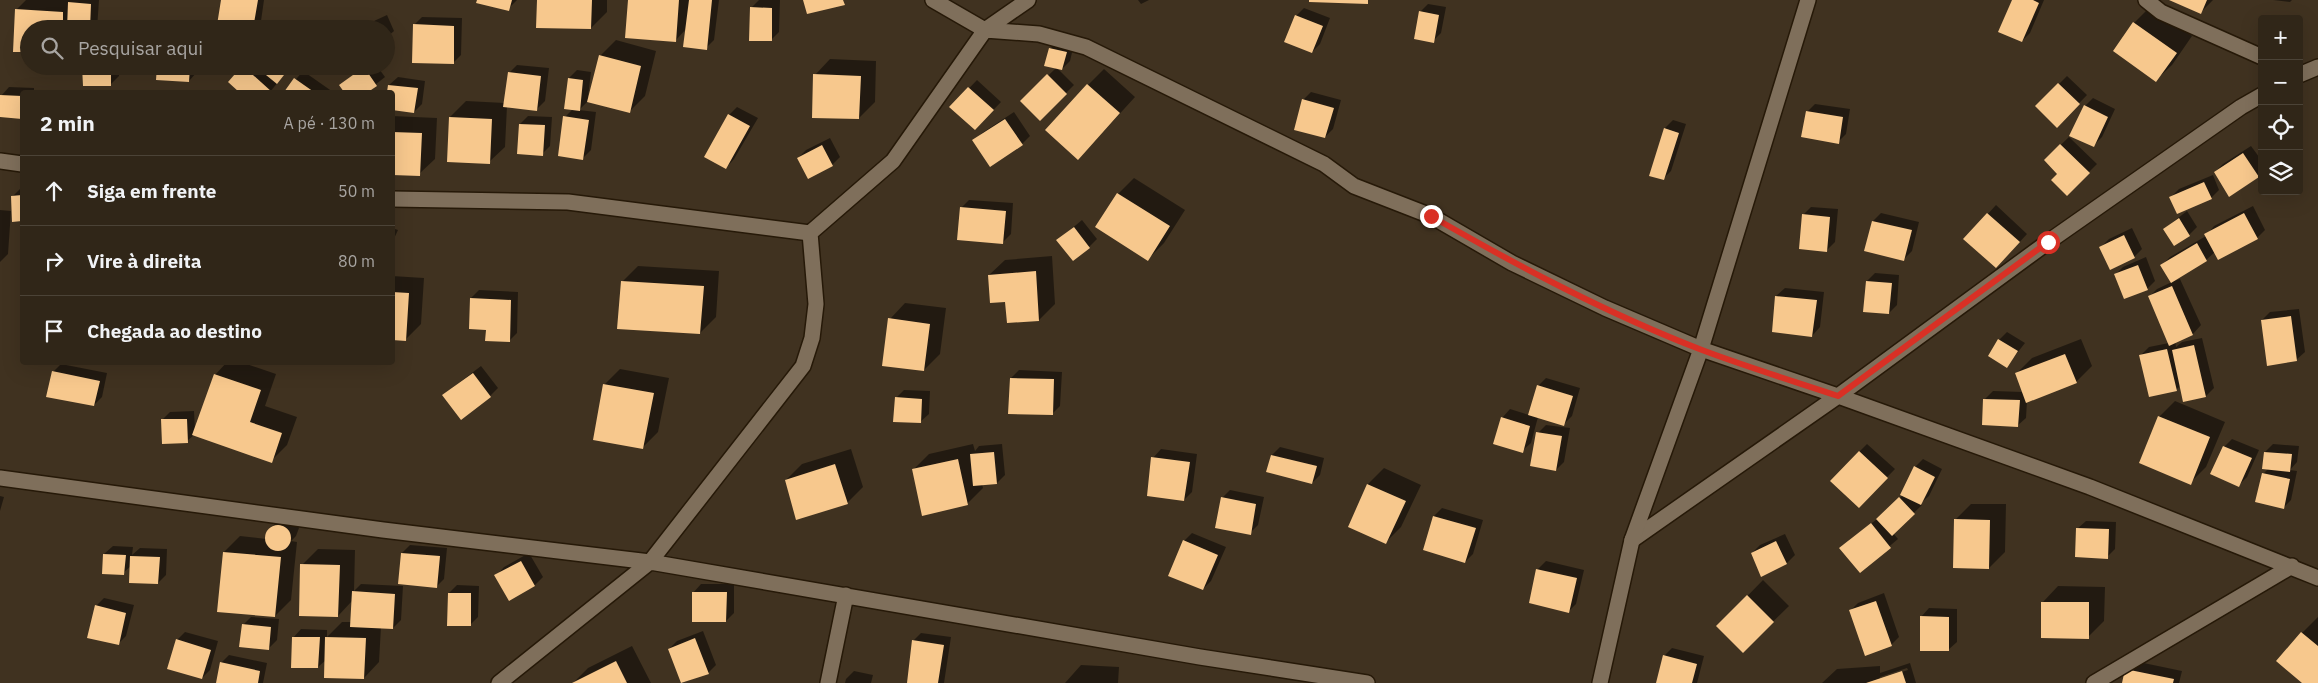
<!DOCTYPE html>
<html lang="pt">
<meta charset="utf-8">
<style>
body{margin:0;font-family:"IBM Plex Sans",sans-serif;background:#3c3225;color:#f1f3f6}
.controls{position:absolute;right:15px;top:15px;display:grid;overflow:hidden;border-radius:5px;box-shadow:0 5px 20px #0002}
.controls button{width:45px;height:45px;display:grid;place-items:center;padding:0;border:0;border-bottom:1px solid #4b4337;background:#302618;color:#f1f3f6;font:25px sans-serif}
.stop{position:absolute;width:15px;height:15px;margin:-11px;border:4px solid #d93025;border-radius:50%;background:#fff}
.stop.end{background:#d93025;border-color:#fff;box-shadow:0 1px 5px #0008}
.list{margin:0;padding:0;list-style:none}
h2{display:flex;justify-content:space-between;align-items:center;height:65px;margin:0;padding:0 20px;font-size:21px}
h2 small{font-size:16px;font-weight:400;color:#a8a5a2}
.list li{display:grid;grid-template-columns:32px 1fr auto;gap:15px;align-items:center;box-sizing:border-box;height:70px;padding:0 20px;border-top:1px solid #4b4337}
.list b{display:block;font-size:19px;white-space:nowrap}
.list em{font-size:16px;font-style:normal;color:#a8a5a2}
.icon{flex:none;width:28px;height:28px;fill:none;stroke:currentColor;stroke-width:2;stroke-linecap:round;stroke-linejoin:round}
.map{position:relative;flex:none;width:2318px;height:683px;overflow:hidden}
.search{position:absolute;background:#302618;box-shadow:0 5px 20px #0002;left:20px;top:20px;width:375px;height:55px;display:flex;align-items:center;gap:12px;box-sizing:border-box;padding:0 18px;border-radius:28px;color:#a8a5a2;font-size:19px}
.panel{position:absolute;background:#302618;box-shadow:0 5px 20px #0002;left:20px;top:90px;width:375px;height:275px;border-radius:5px}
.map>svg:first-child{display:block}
</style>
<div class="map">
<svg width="2318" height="683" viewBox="0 0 2318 683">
<rect width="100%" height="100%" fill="#403220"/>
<!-- shadow -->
<path fill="#0007" fill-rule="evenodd" d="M26,0H99L97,29H29L16,10Z
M222,0H264L261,21L253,29L219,24Z
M478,0H517L508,9Z
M538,0H607V12L591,28Z
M629,0H719L714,40L706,48L686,29L676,40Z
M759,0H780L779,32L771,40L751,8Z
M1138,0H1149L1141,4Z
M2013,0H2044L2030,33L2022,41Z
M2172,0H2213L2200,13Z
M2273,0H2292L2290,2Z
M1428,4L1446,7L1441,33L1433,41L1420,12Z
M2150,7L2192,36L2172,65L2156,80L2134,23Z
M1304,8L1330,18L1320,44L1312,52L1296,16Z
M387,15L394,31L386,38V29H366L374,21Z
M422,17L462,18L461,55L453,63L414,25Z
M616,40L656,51L645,96L629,112L588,101L579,110L596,112L591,150L583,158L565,117L573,109L569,78L577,70L591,72L588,97H590L600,56Z
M1058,41L1074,44L1070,61L1062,69L1057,68L1074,85L1040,119L1022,101L1056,68L1050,49Z
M830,59L876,61L875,102L859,118L815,75Z
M517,65L549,68L545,101L537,109L507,106L505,147L489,162L450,117L466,101L505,103L509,73Z
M84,66H119V76L111,84Z
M158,66H197V72L189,81Z
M244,66H291L270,92H241L229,82Z
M364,66H377L385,77L366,92H346L341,85Z
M1104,69L1135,97L1093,143L1088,85Z
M303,71L333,92H285Z
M2067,76L2087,95L2057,126L2037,106Z
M398,77L425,81L422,104L414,112L392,92H388L389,85Z
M977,80L1001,102L975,129L951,107Z
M9,87L34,88V92H22V117L0,116L1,96Z
M1311,92L1341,100L1333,129L1325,137L1303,100Z
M2093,98L2115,109L2102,137L2094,145L2085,106Z
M1815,104L1850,109L1846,134L1838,142L1807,112Z
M737,107L758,118L734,159L726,168L729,115Z
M1014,112L1030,136L1022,144L974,141L982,133Z
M392,116L437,118L435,159L419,174L392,173Z
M528,116L552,117L550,146L542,154L520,124Z
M1673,120L1686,124L1671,171L1663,179L1665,128Z
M2069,137L2097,164L2067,194L2059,174L2045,160Z
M830,138L840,157L832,165L798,158L806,150Z
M2251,146L2262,161V173L2258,176L2215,172L2223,164Z
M2213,175L2219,190L2211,198L2171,197L2179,189Z
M1134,178L1185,210L1164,243L1148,259L1118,194Z
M21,188H22V220L13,221V196Z
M969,200L1013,203L1011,234L1003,242L961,208Z
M1996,205L2027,234L2004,259L1965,239Z
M2253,206L2265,230L2257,238L2215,252L2206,260L2173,280L2174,281L2180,279L2201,325L2193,334L2175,341L2176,347L2182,342L2202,338L2214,388L2206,396L2181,385L2176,390L2141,355L2149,347L2169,343L2149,297L2157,289L2172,282L2162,265L2170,257L2206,236L2214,226Z
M1811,207L1838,209L1835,242L1827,250L1803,215Z
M0,210L11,211L8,254L0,262Z
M2187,211L2197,227L2189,235L2164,229Z
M1881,213L1919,222L1912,251L1904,259L1873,221Z
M1082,220L1097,239L1089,247L1058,240Z
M392,228L398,230L392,243Z
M2132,228L2142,249L2134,257L2101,247L2109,239Z
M1052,256L1055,304L1039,320L1007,301L989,275L1005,260Z
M2146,257L2155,281L2147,289L2115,275L2123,267Z
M638,266L719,271L716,317L700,333L622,282Z
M1875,273L1899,275L1897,305L1889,313L1867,281Z
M392,276L424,278L421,324L406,339H392Z
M1785,288L1824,292L1820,327L1812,336L1776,296Z
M479,290L518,292L517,333L509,341L488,328L471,298Z
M905,303L946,308L940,354L924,370L890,319Z
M2299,309L2305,352L2296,360L2262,320L2270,312Z
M2007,332L2025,343L2007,366L1999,340Z
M2081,339L2092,366L2076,382L2027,401L2026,418L2017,426L1985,399L1993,391L2023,392L2016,374L2032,358Z
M227,362H241L276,374L265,406L297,417L287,445L271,461L194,435L187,441L162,420L170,412L194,411L195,430L215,375Z
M61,364L107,373L102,397L94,405L53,372Z
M481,366L498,388L490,396L443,395Z
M620,369L669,378L658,432L643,447L604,385Z
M1019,370L1062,372L1060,406L1052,414L1011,378Z
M1546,378L1580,388L1572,416L1564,424L1538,417L1531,443L1522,451L1502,418L1510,409L1529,415L1538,386Z
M904,390L930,391L929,414L920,422L896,398Z
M2175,401L2225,422L2206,467L2190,483L2159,417Z
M1546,425L1570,428L1564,462L1556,470L1538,433Z
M2232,439L2259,450L2247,477L2239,485L2224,447Z
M973,444L975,451L979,446L1002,444L1005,475L997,483L982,484L983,488L967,504L913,470L929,454Z
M1867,444L1895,469L1859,506V452Z
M2273,444L2299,446L2297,462L2290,470L2297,471L2291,500L2283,508L2263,474L2268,469L2265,452Z
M1280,447L1324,458L1320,475L1312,483L1268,471L1272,455Z
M851,449L863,487L847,503L786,480L802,464Z
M1161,449L1197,454L1192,492L1184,500L1153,458Z
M1923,459L1942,469L1929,496L1921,503L1922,505L1893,533L1898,539L1860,571L1849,540L1880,517L1903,495L1915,467Z
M1384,468L1421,485L1401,527L1385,543L1349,526L1368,484Z
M1230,490L1264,497L1258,525L1250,533L1222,498Z
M0,496L4,497L0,511Z
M1971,504H2006L2005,552L1989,568L1955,520Z
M1442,508L1483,520L1473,554L1465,562L1434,516Z
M294,520L299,528L296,536L291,541L297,542L291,600L275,616L224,552L240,536L266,539L268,530L277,522Z
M2086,521L2116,522L2115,549L2107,557L2077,529Z
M1192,533L1226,547L1211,581L1203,589L1184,541Z
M1785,534L1795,555L1787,563L1752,553L1760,545Z
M410,545L447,548L444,579L436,587L402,553Z
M113,546L133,547L132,555L140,548L167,549L166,575L158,583L131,566L123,573L104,554Z
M318,549L355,550L354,591L361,584L403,586L401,620L393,628L381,627L379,662L364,678L326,660L318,667L293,638L301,629L327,630V637L342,622H351L352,601L338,616L302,565Z
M529,553L543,577L535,585L509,599L496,576L504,567Z
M1546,561L1584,570L1576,604L1568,612L1538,569Z
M1763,580L1789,606L1743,651L1718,626Z
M701,584H734V613L726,621L693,593Z
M457,585L479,586L478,617L470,625L449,593Z
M2058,586L2105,587L2104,621L2088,637L2043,602Z
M1884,593L1899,637L1891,645L1850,611L1858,603Z
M104,598L134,605L126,636L118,644L96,606Z
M1929,608L1957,609V642L1948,650L1921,617Z
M251,617L279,619L277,640L268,649L243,625Z
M2318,617V682L2304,683L2302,633Z
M703,631L716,665L708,673L682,683L669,649L677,641Z
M185,632L218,641L210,670L202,678L177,640Z
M921,633L951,637L944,683H908L913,641Z
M632,646L651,683H573L588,668Z
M1672,648L1704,656L1697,683H1657L1664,656Z
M229,655L267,663L263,683H217L221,663Z
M2134,661L2182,671L2179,683H2123Z
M1910,663L1916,683H1822L1837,669L1880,666V673ZM1907,668L1908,670L1880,679V677Z
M1081,665L1119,667L1118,683H1065Z
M854,671L873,675L871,683H845L846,679Z"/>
<!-- building -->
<path fill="#f7c88d" d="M221,0H258L253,29L217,25Z
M477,0H512L509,11L476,3Z
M537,0H592L591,29L536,28Z
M628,0H679L676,42L625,38Z
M689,0H712L707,50L683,47Z
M803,0H843L845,5L807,14Z
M1309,0H1368V4L1309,2Z
M2012,0H2033L2039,3L2022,42L1998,32Z
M2169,0H2207L2201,14Z
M68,2L91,4L90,29H67Z
M750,7L772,8V41H749Z
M15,9L63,12V29H29V52H13Z
M1419,11L1439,15L1434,43L1414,39Z
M1295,15L1323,26L1312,53L1284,42Z
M2133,22L2177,53L2156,82L2113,51Z
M413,24L454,26V64L412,63Z
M1049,48L1067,52L1062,70L1044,66Z
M599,55L641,66L630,113L587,102Z
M82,66H111V86H83Z
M157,66H190L189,82L156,80Z
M242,66H243L272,92H239L228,82Z
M255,66H291L277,84Z
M364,67L377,86L368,92H344L339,85Z
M508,72L541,76L537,111L503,107Z
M813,74L861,76L859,119L812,118Z
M1047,74L1067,94L1040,121L1020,101Z
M294,78L314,92H284Z
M568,78L583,80L580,111L564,109Z
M2058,83L2080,104L2057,128L2035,106Z
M1087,84L1120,113L1078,160L1045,130Z
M388,85L418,88L414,113L392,110V92H387Z
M968,87L994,110L975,130L949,107Z
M0,95L22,96V119L0,117Z
M1302,99L1334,108L1325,138L1294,130Z
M2084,105L2108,117L2094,147L2069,136Z
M1806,111L1843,117L1839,144L1801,137Z
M728,114L750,126L726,169L704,157Z
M563,116L589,120L583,160L558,156Z
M449,117L492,119L490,164L447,162Z
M1005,119L1023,145L990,167L972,140Z
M519,124L545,125L543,156L517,154Z
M1664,128L1679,133L1664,180L1649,176Z
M392,132L422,133L420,176L392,175Z
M2060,144L2090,173L2067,196L2051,180L2057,174L2044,160Z
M822,145L833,166L808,179L797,158Z
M2243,153L2259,177L2229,197L2214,172Z
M2204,182L2212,199L2177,214L2169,197Z
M1117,193L1170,226L1148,261L1095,227Z
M22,195V221L12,222L11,196Z
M960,207L1006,211L1003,244L957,240Z
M1987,213L2020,242L1996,268L1963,239Z
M2244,213L2258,239L2218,260L2204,234Z
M1802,214L1830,217L1827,252L1799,249Z
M2179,218L2190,236L2174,246L2163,229Z
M1872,221L1912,230L1904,261L1864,251Z
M1074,227L1090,248L1073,261L1056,240Z
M2124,235L2135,258L2110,270L2099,247Z
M2197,243L2207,261L2171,283L2160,265Z
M2138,265L2148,290L2124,299L2114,274Z
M1036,271L1039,321L1007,323L1005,302L990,303L988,275Z
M621,281L704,286L700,334L617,329Z
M1866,281L1892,283L1889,314L1863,312Z
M2172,286L2193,335L2169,346L2148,296Z
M392,292L409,293L406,341L392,340Z
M1775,296L1817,300L1812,337L1772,332Z
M470,298L511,300L510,342L485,341L486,330L469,329Z
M2291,316L2297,361L2267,366L2261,320Z
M888,318L930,324L924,371L882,366Z
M1998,339L2018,351L2007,368L1988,356Z
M2194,345L2206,397L2183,402L2172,350Z
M2167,349L2177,391L2149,397L2139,355Z
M2065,354L2077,383L2026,403L2015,373Z
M52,371L100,381L94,406L46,397Z
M473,373L491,397L461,420L442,395Z
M214,374L261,390L250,422L282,433L272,463L192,435Z
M1010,378L1054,379L1053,415L1008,414Z
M603,384L654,393L643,449L593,440Z
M1537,385L1573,396L1564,426L1528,415Z
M895,397L922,399L921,423L893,422Z
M1983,399L2020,400L2018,427L1982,425Z
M2158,416L2210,437L2191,485L2139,463Z
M1501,417L1530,426L1523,453L1493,444Z
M161,419H187L188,443L162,444Z
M1536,432L1562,436L1556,471L1530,466Z
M2223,446L2252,458L2239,487L2210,474Z
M1859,451L1888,478L1859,508L1830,481Z
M994,452L997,484L973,486L970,454Z
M2264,452L2292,454L2290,472L2262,469Z
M1271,455L1317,466L1312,484L1266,472Z
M1151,457L1190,462L1184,501L1147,496Z
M958,459L968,505L922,516L912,469Z
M835,464L848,504L796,520L785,480Z
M1914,466L1935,477L1921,505L1900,495Z
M2262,473L2290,479L2284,509L2255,502Z
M1367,484L1406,501L1386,544L1348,527Z
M1221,497L1256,504L1251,535L1215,528Z
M1899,497L1915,514L1892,536L1876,519Z
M1433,516L1476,528L1465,563L1423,550Z
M1954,519L1990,520L1989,569L1953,568Z
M1871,523L1891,548L1860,573L1839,548Z
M265 538a13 13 0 1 1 26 0a13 13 0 1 1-26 0Z
M2076,528L2109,529L2108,559L2075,557Z
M1183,540L1218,555L1203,590L1168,576Z
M1776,541L1787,564L1761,577L1751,553Z
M223,552L281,557L275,617L217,612Z
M401,553L440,556L437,588L398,584Z
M103,554L126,555L124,575L102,574Z
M130,556L160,557L158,584L129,583Z
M521,561L535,586L509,601L494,575Z
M300,564L340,565L338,617L299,616Z
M1536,569L1577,578L1569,613L1529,603Z
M352,591L395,594L393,629L350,627Z
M692,592H727L726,622H692Z
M448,593H471V626H447Z
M1747,595L1774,622L1743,653L1716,626Z
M1876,601L1892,646L1865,656L1849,610Z
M2041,602H2089V639L2041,638Z
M95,605L126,613L119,645L87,638Z
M1920,616L1949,617V651H1920Z
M242,624L271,627L269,650L239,647Z
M2301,632L2318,646V683H2302L2276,661Z
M292,637H320L318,668H291Z
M325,637L366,638L364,679L324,678Z
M695,638L709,674L681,683L668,649Z
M176,639L211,650L202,679L167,669Z
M912,640L944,645L938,683H907Z
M1663,655L1697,664L1692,683H1656Z
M616,661L627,683H572Z
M220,662L260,671L258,683H216Z
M2125,669L2174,679L2173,683H2122Z
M1902,671L1906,683H1866Z"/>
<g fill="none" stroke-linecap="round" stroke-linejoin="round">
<defs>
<path id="minor" d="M933,0L985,30L1039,34L1086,47L1324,164L1354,186L1431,216L1512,263L1605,308L1701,349L1838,396L2090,487L2318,578
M2146,0L2161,12L2262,57
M2299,75L2318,67
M0,161L22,164
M392,199L568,202L810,233L893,161L985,30L1028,0
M0,478L383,530L650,562L1200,657L1367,683
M1632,540L1838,396L2048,242L2241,107L2262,95
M499,683L650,562L803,366L812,338L816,304L810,233
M828,683L846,595
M2094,683L2292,566"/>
<path id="tertiary" d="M1600,683L1632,540L1701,349L1808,0"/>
</defs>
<!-- minor casing -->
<use href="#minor" stroke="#261908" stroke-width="18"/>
<!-- tertiary casing -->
<use href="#tertiary" stroke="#261908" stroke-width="18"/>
<!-- minor -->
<use href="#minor" stroke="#7f6f5b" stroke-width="15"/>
<!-- tertiary -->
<use href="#tertiary" stroke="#7f6f5b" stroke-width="15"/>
</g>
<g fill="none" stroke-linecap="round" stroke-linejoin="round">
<!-- route -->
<path stroke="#d93025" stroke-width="6" d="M1431,216C1518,266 1608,314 1702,350C1747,367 1793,381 1838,396L2048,242"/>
</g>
</svg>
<div class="controls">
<button>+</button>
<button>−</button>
<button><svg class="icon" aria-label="locate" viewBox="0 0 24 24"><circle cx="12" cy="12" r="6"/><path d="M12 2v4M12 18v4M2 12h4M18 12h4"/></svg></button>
<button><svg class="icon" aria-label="layers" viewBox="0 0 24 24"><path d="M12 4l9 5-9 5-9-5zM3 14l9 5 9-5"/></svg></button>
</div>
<div class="stop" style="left:2048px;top:242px"></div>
<div class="stop end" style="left:1431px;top:216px"></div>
<div class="search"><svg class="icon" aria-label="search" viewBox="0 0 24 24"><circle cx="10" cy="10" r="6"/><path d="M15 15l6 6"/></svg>Pesquisar aqui</div>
<section class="panel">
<h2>2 min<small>A pé · 130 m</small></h2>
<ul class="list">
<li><svg class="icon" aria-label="ahead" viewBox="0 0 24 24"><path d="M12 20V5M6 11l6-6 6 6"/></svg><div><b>Siga em frente</b></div><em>50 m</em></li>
<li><svg class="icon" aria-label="right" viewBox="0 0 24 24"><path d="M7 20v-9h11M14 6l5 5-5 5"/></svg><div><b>Vire à direita</b></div><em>80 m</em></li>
<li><svg class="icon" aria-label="arrive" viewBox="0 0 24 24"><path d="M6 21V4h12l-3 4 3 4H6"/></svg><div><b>Chegada ao destino</b></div></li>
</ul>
</section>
</div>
